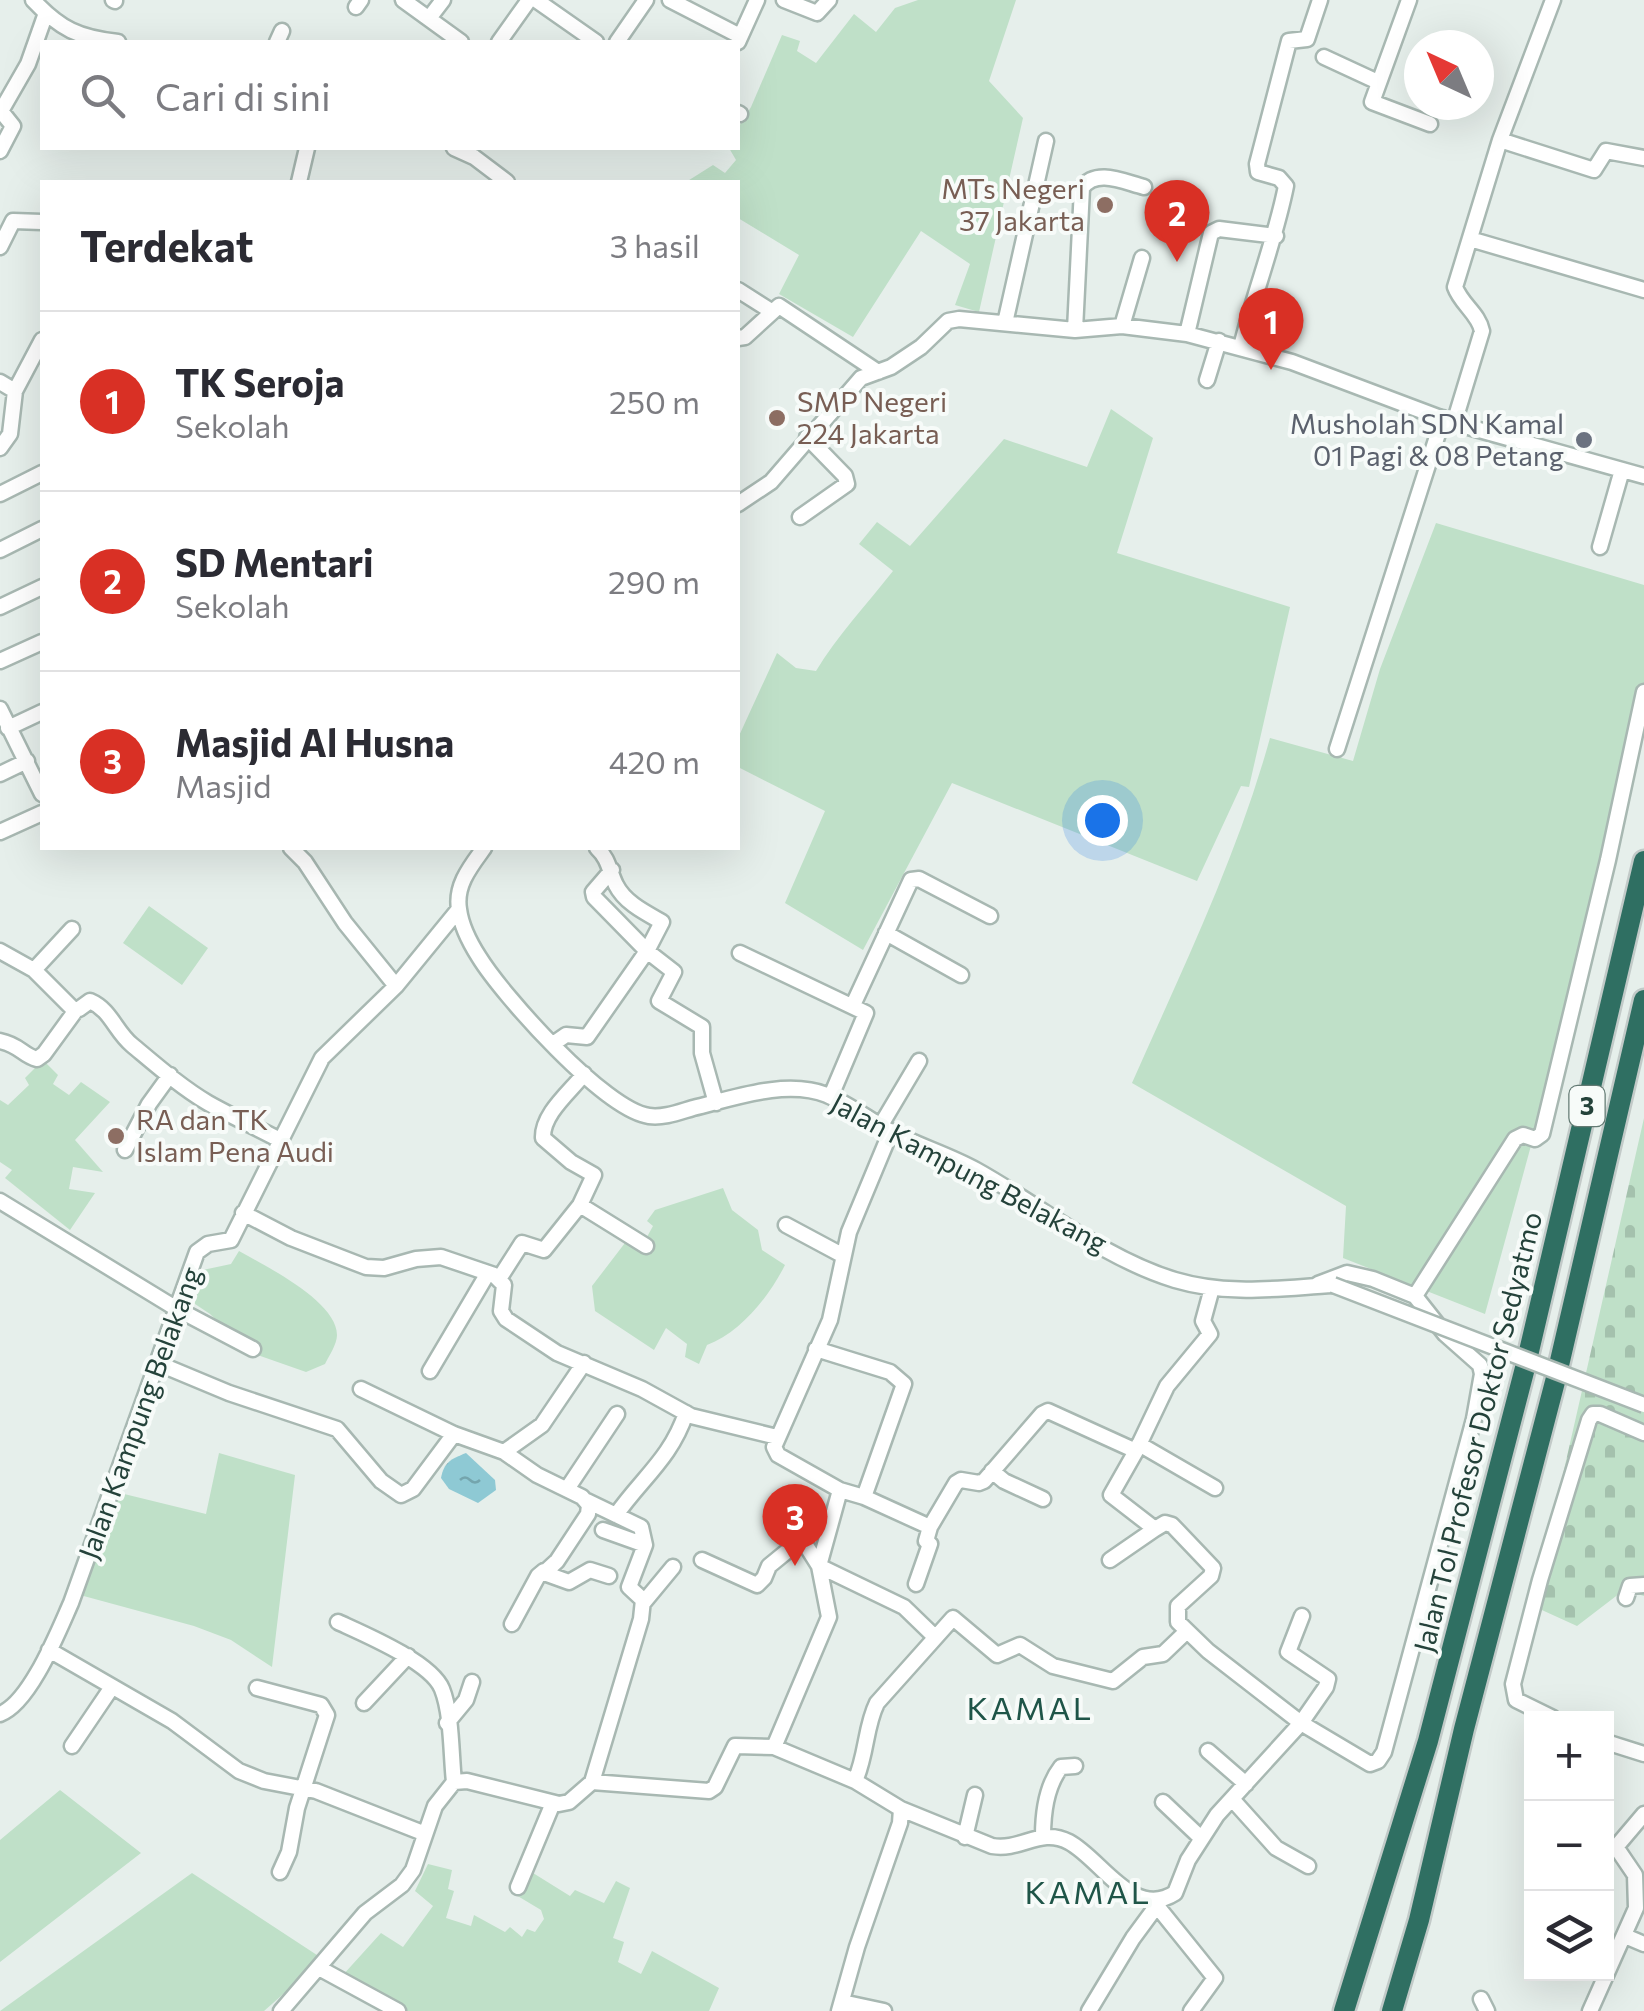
<!DOCTYPE html>
<html lang="id">
<meta charset="utf-8">
<style>
body{margin:0;font-family:Commissioner,sans-serif;background:#f7f7f7;color:#2b2b33}
.controls{position:absolute;right:30px;bottom:30px;display:grid;overflow:hidden;border-radius:0px;box-shadow:0 10px 40px #0002}
.controls button{width:90px;height:90px;display:grid;place-items:center;padding:0;border:0;border-bottom:2px solid #e1e1e2;background:#fff;color:#2b2b33;font:50px sans-serif}
.compass{position:absolute;left:1404px;top:30px;width:90px;height:90px;border-radius:50%;background:#fff;box-shadow:0 10px 40px #0002;rotate:316deg}
.you{position:absolute;left:1102px;top:820px;width:35px;height:35px;margin:-25px;border:8px solid #fff;border-radius:50%;background:#1a73e8;box-shadow:0 0 0 15px #1a73e833}
.badge{display:grid;place-items:center;width:65px;height:65px;border-radius:50%;background:#d93025;color:#fff;font-size:32px;font-weight:700}
.pin{position:absolute;translate:-50% -82px;filter:drop-shadow(0 2px 5px #0008)}
.pin::after{content:'';position:absolute;top:52px;width:35px;height:30px;background:inherit;clip-path:polygon(0 0,100% 0,50% 100%)}
.list{margin:0;padding:0;list-style:none}
h2{display:flex;justify-content:space-between;align-items:center;height:130px;margin:0;padding:0 40px;font-size:42px}
h2 small{font-size:32px;font-weight:400;color:#7c7c81}
.list li{display:grid;grid-template-columns:65px 1fr auto;gap:30px;align-items:center;box-sizing:border-box;height:180px;padding:0 40px;border-top:2px solid #e1e1e2}
.list b{display:block;font-size:38px;white-space:nowrap}
.list p{margin:0;font-size:32px;white-space:nowrap;color:#7c7c81}
.list em{font-size:32px;font-style:normal;color:#7c7c81}
.icon{flex:none;width:55px;height:55px;fill:none;stroke:currentColor;stroke-width:2;stroke-linecap:round;stroke-linejoin:round}
.map{position:relative;flex:none;width:1644px;height:2011px;overflow:hidden}
.search{position:absolute;background:#fff;box-shadow:0 10px 40px #0002;left:40px;top:40px;width:700px;height:110px;display:flex;align-items:center;gap:25px;box-sizing:border-box;padding:0 35px;border-radius:0px;color:#7c7c81;font-size:38px}
.panel{position:absolute;background:#fff;box-shadow:0 10px 40px #0002;left:40px;top:180px;width:700px;height:670px;border-radius:0px}
.map>svg:first-child{display:block}
</style>
<div class="map">
<svg width="1644" height="2011" viewBox="0 0 1644 2011">
<defs>
<pattern id="cemetery-stones" width="16" height="16" patternUnits="userSpaceOnUse" patternTransform="scale(2.5)"><rect width="16" height="16" fill="#bfe0c8"/><path d="M2 7V4a2 2 0 0 1 4 0v3zM10 15v-3a2 2 0 0 1 4 0v3z" fill="#a4c1ad"/></pattern>
<pattern id="water-ripples" width="26" height="14" patternUnits="userSpaceOnUse" patternTransform="scale(2.5)"><rect width="26" height="14" fill="#8ec9d4"/><path d="M2 4q2-2 4 0t4 0M15 11q2-2 4 0t4 0" fill="none" stroke="#74a5ad"/></pattern>
</defs>
<rect width="100%" height="100%" fill="#e6efeb"/>
<!-- green -->
<path fill="#bfe0c8" d="M918,0H1016L989,81L1023,118L979,312L955,305L970,264L921,231L853,337L779,294L799,255L738,218V182H686L713,165L725,173L736,160L729,148H738V128L751,107L782,35L800,41L797,51L816,63L854,14L876,32L895,8Z
M1111,409L1153,438L1117,553L1290,607L1249,787L1241,786L1197,881L952,783L863,950L785,903L825,811L738,767V738L777,653L796,668L816,671C837,636 867,604 893,571L859,544L877,522L910,546L1004,439L1087,467Z
M1436,523L1644,585V732L1485,1314L1343,1258L1346,1206L1132,1083C1182,970 1237,857 1270,738L1353,761L1380,669Z
M149,906L208,948L182,985L123,943Z
M43,1060L58,1075L53,1084L69,1095L81,1082L110,1102L75,1140L103,1172L73,1167L69,1189L95,1193L70,1230L5,1178L12,1170L0,1162V1100L8,1105L29,1085L25,1078Z
M723,1188L732,1210L758,1230L762,1250L785,1265C769,1297 740,1333 707,1345L699,1364L685,1357L687,1344L666,1328L654,1350L595,1311L592,1286L628,1239L642,1246L653,1226L647,1221L655,1210Z
M239,1251C265,1266 337,1301 337,1335C337,1344 329,1356 325,1364L306,1372L249,1352L210,1314L186,1298L198,1271L231,1264Z
M219,1453L295,1475L272,1667L231,1640L194,1626L80,1595L116,1492L206,1514Z
M60,1790L141,1853L0,1962V1840Z
M428,1864L452,1870L448,1889L454,1891L446,1918L471,1926L474,1915L505,1932L510,1927L522,1937L527,1929L535,1932L544,1919L541,1910L511,1892L525,1868L570,1896L575,1890L604,1903L616,1881L630,1888L613,1938L624,1942L618,1962L641,1974L652,1951L719,1988L709,2011H393L342,1976L381,1933L403,1947L433,1906L415,1891Z
M192,1873L323,1959L264,2011H0Z"/>
<!-- cemetery -->
<path fill="url(#cemetery-stones)" d="M1644,1118V1596L1624,1590L1577,1626L1533,1606Z"/>
<!-- water -->
<path fill="url(#water-ripples)" d="M466,1453L495,1480L496,1490L478,1503L449,1489L441,1478C444,1462 451,1459 466,1453Z"/>
<g fill="none" stroke-linecap="round" stroke-linejoin="round">
<defs>
<path id="minor" d="M33,0C60,29 79,38 118,42
M113,0L115,1
M403,0L461,42
M536,0L596,42
M670,0L740,36
M784,0L817,13L829,0
M1409,0L1372,102L1430,124
M356,7L361,0
M430,17L443,0
M277,42L282,31
M499,42L529,0
M617,42L646,0
M738,42L757,0
M1324,57L1378,82
M738,113L740,114
M1500,140L1594,170L1606,151L1644,158
M454,148L474,157L507,182
M0,151L13,126L1,111L28,64L46,13
M299,182L307,148
M1470,239L1644,290
M0,247L13,221L42,222
M738,290L771,311
M1005,323L1046,141
M1122,326L1142,258
M1075,330L1082,188C1096,168 1124,182 1144,187
M1187,334L1211,233L1219,229L1276,236
M738,338L745,337L779,306L878,372
M1241,347C1254,293 1275,241 1286,186L1279,178L1258,172L1257,164L1289,41L1307,39L1320,0
M1207,380L1219,341
M0,382L15,391L42,340
M1454,423L1482,331C1479,314 1461,304 1455,287L1500,140L1553,0
M0,448L10,434L15,391
M0,494L42,473
M738,504L771,482L861,378L891,367L921,347L948,321L959,319L1075,330L1122,326L1187,334L1292,362L1454,423L1644,476
M800,517L847,484L845,476L807,437
M1600,547L1622,470
M0,550L42,529
M0,607L42,587
M0,661L42,642
M0,709L42,794
M8,728L42,712
M1337,749L1443,418
M0,774L27,761
M0,832L42,813
M291,848L305,862L345,923L396,986
M484,848C471,866 455,885 459,909C461,925 470,943 479,957C503,996 605,1110 649,1116C664,1118 679,1112 693,1108C734,1098 786,1079 827,1095C848,1104 867,1118 886,1129C915,1145 947,1154 976,1170C1041,1206 1103,1258 1175,1280C1229,1296 1279,1288 1333,1285
M612,870L593,892L594,897L647,951L674,972L659,1001L702,1027V1053L716,1103
M886,933L961,975
M0,951L34,970L73,1009H79L90,1001C111,1010 115,1031 132,1045C156,1065 181,1087 208,1103C231,1116 255,1127 278,1139
M740,953L866,1013L831,1096
M34,970L72,929
M853,1005L911,880L919,879L990,916
M0,1041C20,1045 22,1055 37,1059L44,1054L76,1010
M553,1044L566,1035L587,1037L647,951L662,922C646,913 625,903 616,885C609,871 609,859 597,848
M881,1125L919,1061
M891,1131L849,1232L830,1320L774,1447L778,1455L840,1490L819,1566L829,1617L774,1747L855,1781L901,1809L992,1846C1022,1851 1040,1827 1069,1842C1101,1859 1133,1920 1175,1893L1188,1860L1217,1815L1301,1723L1370,1764L1378,1761L1384,1752L1474,1419L1482,1374L1480,1365L1445,1334L1415,1296
M125,1150L149,1104L170,1075
M0,1201L177,1309L253,1349
M580,1205L594,1175L571,1162L543,1138C542,1114 570,1092 584,1074
M243,1213L291,1238L366,1267L384,1268L416,1259L441,1257L494,1275L504,1285L501,1311L506,1319L557,1353L642,1389L691,1416L777,1437
M786,1225L842,1255
M499,1279L522,1243L544,1250L580,1205L646,1246
M1318,1284L1347,1273L1373,1279L1415,1296L1515,1139L1523,1135L1535,1139L1542,1134L1608,860L1644,692
M816,1349L890,1372L904,1384L864,1497
M157,1363L229,1393L337,1429L381,1481L401,1495L413,1489L454,1434
M430,1371L488,1273
M361,1389L454,1434L504,1452L537,1475L582,1497L589,1505L588,1514L557,1561L544,1573L569,1582L590,1570L609,1576
M1139,1444L1215,1488
M504,1452L542,1425L584,1363
M992,1471L1004,1481L1043,1499
M567,1489L617,1414
M840,1490L864,1497L930,1527L956,1483L961,1480L979,1483L984,1481L1042,1414L1048,1411L1136,1451L1167,1386L1210,1334L1203,1321L1212,1288
M587,1501L641,1527L645,1545L629,1587L643,1600L641,1619L592,1782
M616,1515C642,1478 671,1458 686,1413
M1155,1529L1165,1523L1172,1525L1213,1568L1211,1576L1178,1606V1622L1208,1651L1301,1723L1326,1687L1328,1679L1288,1652L1302,1616
M603,1530L645,1545
M702,1560L757,1585L764,1578L769,1566L802,1539L819,1566L904,1607L935,1637
M1110,1560L1155,1529L1111,1495L1136,1451
M916,1584L930,1544L926,1541L930,1527
M1626,1598L1630,1586L1644,1585
M644,1602L673,1567
M338,1622C364,1634 431,1662 442,1689C452,1714 451,1755 454,1782
M512,1624L538,1576L544,1571
M49,1650L172,1721L239,1771L264,1781L316,1791L423,1833
M257,1688L321,1705L327,1715L297,1808L289,1852L280,1872
M364,1703L408,1656
M0,1714C30,1703 58,1632 71,1603L197,1252L208,1244L231,1240L322,1058L396,986L459,909
M1553,1718L1516,1700L1513,1684L1540,1580L1589,1420L1593,1414H1600L1644,1433
M447,1723L466,1700L472,1682
M1606,1742L1644,1754
M72,1746L112,1687
M1208,1751L1246,1784
M855,1781C867,1754 865,1727 877,1703L953,1618L997,1655L1020,1645L1053,1666L1113,1681L1143,1657L1163,1654L1187,1631
M1232,1799L1276,1848L1308,1866
M1163,1802L1201,1838
M1043,1836C1043,1813 1047,1785 1061,1767L1075,1766
M965,1837L975,1795
M518,1887L553,1803
M1157,1906L1215,1978L1191,2011
M1625,1936L1644,1944
M319,1968L398,2011
M1481,1999L1487,2011
M842,2002L884,2011
M281,2011L365,1913L402,1885L413,1870L435,1806L454,1782L467,1781L559,1804L569,1802L592,1782L709,1791L715,1787L735,1746L774,1747
M839,2011L857,1947L900,1823L901,1809
M1089,2011L1133,1938L1161,1900
M1590,2011L1636,1908L1635,1875L1616,1847L1644,1814"/>
<path id="highway" d="M1344,2011L1428,1741L1526,1364L1644,861
M1392,2011L1419,1920L1464,1729L1556,1378L1644,1000"/>
</defs>
<!-- minor casing -->
<use href="#minor" stroke="#a8b8b2" stroke-width="19"/>
<!-- highway casing -->
<use href="#highway" stroke="#c2cac8" stroke-width="25"/>
<!-- minor -->
<use href="#minor" stroke="#fff" stroke-width="14"/>
<!-- highway -->
<use href="#highway" stroke="#2f6f62" stroke-width="20"/>
<defs>
<path id="minor-bridge" d="M1333,1285L1644,1405"/>
</defs>
<!-- minor-bridge casing -->
<use href="#minor-bridge" stroke="#a8b8b2" stroke-width="19" stroke-linecap="butt"/>
<!-- minor-bridge -->
<use href="#minor-bridge" stroke="#fff" stroke-width="14"/>
</g>
<!-- markers -->
<g fill="#8d6e63" stroke="#f7fbf9" stroke-width="4">
<circle cx="1105" cy="205" r="10"/>
<circle cx="777" cy="418" r="10"/>
<circle cx="116" cy="1136" r="10"/>
</g>
<circle fill="#6b7280" stroke="#f7fbf9" stroke-width="4" cx="1584" cy="440" r="10"/>
<g text-anchor="middle" stroke-width="8" stroke-linejoin="round" paint-order="stroke">
<!-- shield labels -->
<rect fill="#f7fbf9" stroke="#637a73" stroke-width="2.5" x="1569.5" y="1086" width="35" height="40" rx="8"/>
<g font-size="25" font-weight="bold" fill="#24423a">
<text x="1587" y="1115">3</text>
</g>
<!-- education labels -->
<g font-size="28" fill="#785e54" stroke="#f7fbf9" text-anchor="start">
<text x="1085" y="199" text-anchor="end">MTs Negeri<tspan x="1085" dy="32">37 Jakarta</tspan></text>
<text x="797" y="412">SMP Negeri<tspan x="797" dy="32">224 Jakarta</tspan></text>
<text x="136" y="1130">RA dan TK<tspan x="136" dy="32">Islam Pena Audi</tspan></text>
</g>
<!-- worship labels -->
<g font-size="28" fill="#5b616d" stroke="#f7fbf9" text-anchor="end">
<text x="1564" y="434">Musholah SDN Kamal<tspan x="1564" dy="32">01 Pagi &amp; 08 Petang</tspan></text>
</g>
<!-- street labels -->
<g font-size="28" fill="#24423a" stroke="#f7fbf9">
<text transform="translate(969 1173) rotate(28)" y="10">Jalan Kampung Belakang</text>
<text transform="translate(140 1413) rotate(-70)" y="10">Jalan Kampung Belakang</text>
<text transform="translate(1478 1432) rotate(-76)" y="10">Jalan Tol Profesor Doktor Sedyatmo</text>
</g>
<!-- quarter labels -->
<g font-size="32" letter-spacing="2.5" fill="#1f5548" stroke="#f7fbf9">
<text x="1030" y="1720">KAMAL</text>
<text x="1088" y="1904">KAMAL</text>
</g>
</g>
</svg>
<div class="controls">
<button>+</button>
<button>−</button>
<button><svg class="icon" aria-label="layers" viewBox="0 0 24 24"><path d="M12 4l9 5-9 5-9-5zM3 14l9 5 9-5"/></svg></button>
</div>
<svg class="compass" viewBox="-18 -18 36 36"><path d="M0-13l5 13h-10z" fill="#e53935"/><path d="M0 13l5-13h-10z" fill="#7c7c81"/></svg>
<div class="you"></div>
<div class="pin badge" style="left:1271px;top:370px">1</div>
<div class="pin badge" style="left:1177px;top:262px">2</div>
<div class="pin badge" style="left:795px;top:1566px">3</div>
<div class="search"><svg class="icon" aria-label="search" viewBox="0 0 24 24"><circle cx="10" cy="10" r="6"/><path d="M15 15l6 6"/></svg>Cari di sini</div>
<section class="panel">
<h2>Terdekat<small>3 hasil</small></h2>
<ul class="list">
<li><span class="badge">1</span><div><b>TK Seroja</b><p>Sekolah</p></div><em>250 m</em></li>
<li><span class="badge">2</span><div><b>SD Mentari</b><p>Sekolah</p></div><em>290 m</em></li>
<li><span class="badge">3</span><div><b>Masjid Al Husna</b><p>Masjid</p></div><em>420 m</em></li>
</ul>
</section>
</div>
